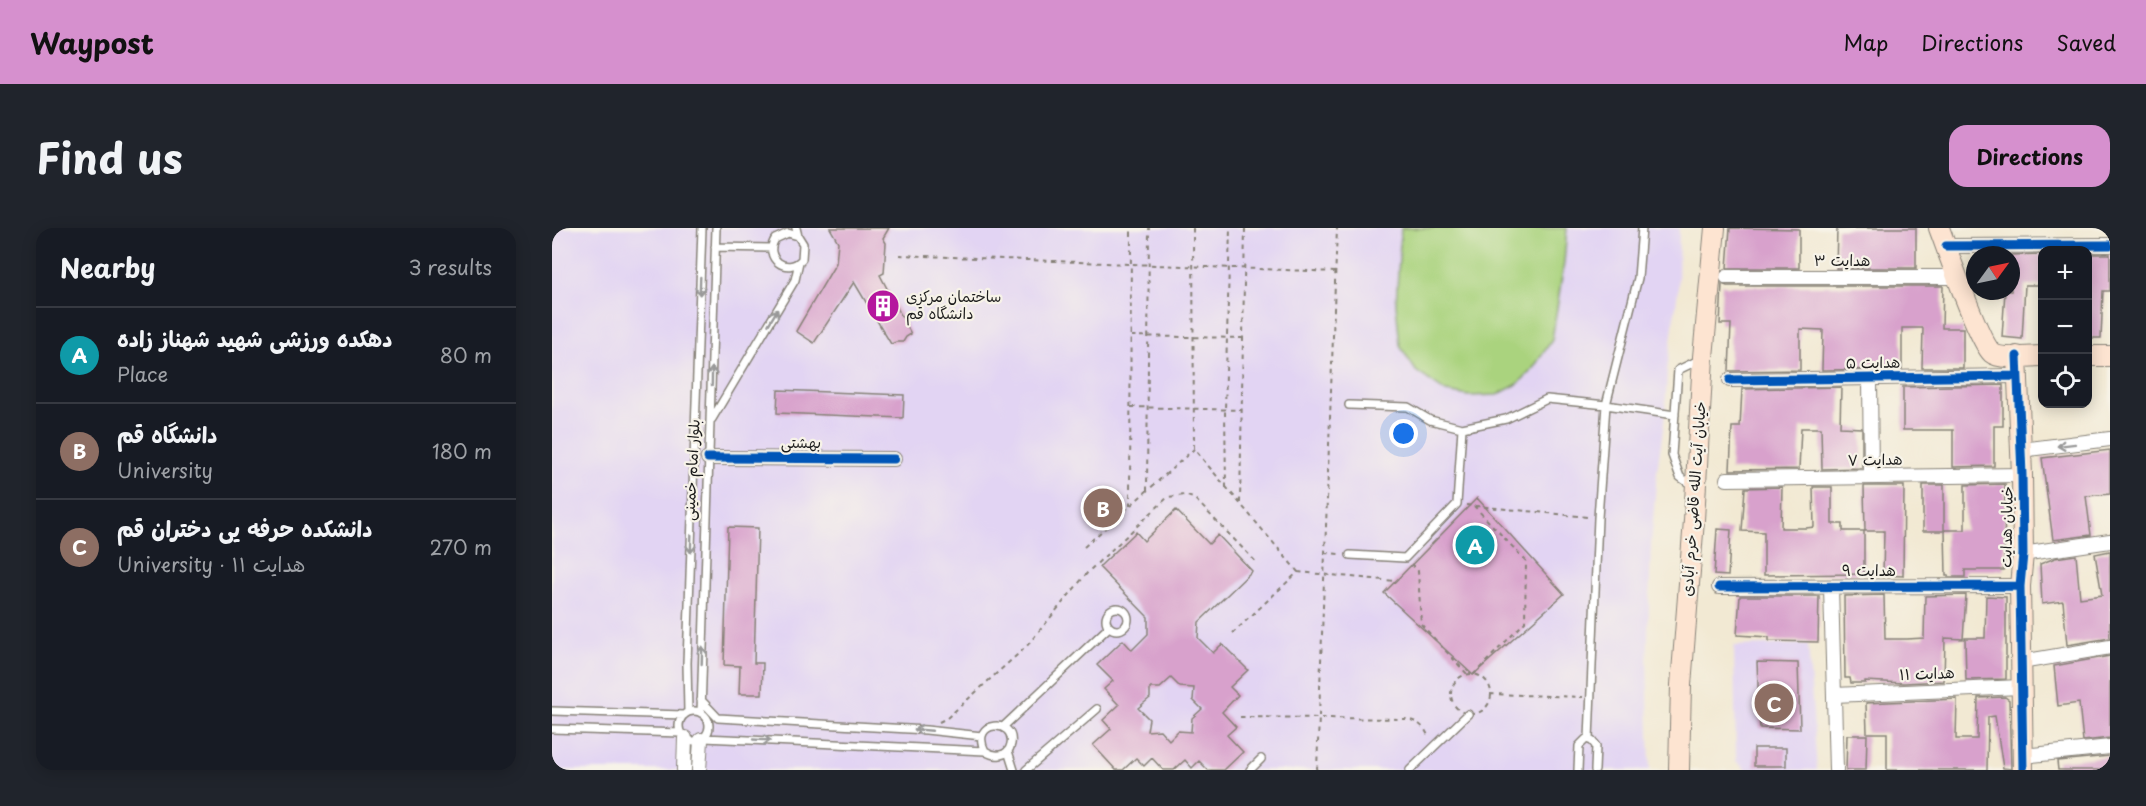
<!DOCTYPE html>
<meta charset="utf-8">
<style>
body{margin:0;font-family:"Playpen Sans","Playpen Sans Arabic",sans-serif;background:#20242c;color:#f1f3f6}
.controls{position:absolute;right:18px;top:18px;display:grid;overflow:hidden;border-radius:12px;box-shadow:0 3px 15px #0003}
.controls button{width:54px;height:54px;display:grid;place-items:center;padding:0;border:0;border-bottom:2px solid #363941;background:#171b24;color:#f1f3f6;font:30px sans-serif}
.compass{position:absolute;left:1414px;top:18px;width:54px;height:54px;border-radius:50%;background:#171b24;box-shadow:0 3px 15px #0003;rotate:57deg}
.you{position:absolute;left:852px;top:206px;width:21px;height:21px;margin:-15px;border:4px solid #fff;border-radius:50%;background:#1a73e8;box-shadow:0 0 0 9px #1a73e833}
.badge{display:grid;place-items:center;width:39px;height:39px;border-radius:50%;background:#d690ce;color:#fff;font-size:20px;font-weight:700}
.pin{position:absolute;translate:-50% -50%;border:3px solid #fff;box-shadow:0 2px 6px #0006}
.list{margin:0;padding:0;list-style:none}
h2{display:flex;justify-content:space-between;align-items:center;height:78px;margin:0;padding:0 24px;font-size:26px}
h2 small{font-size:20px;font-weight:400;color:#9ea1a6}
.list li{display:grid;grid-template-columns:39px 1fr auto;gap:18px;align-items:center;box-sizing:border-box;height:96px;padding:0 24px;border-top:2px solid #363941}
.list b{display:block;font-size:22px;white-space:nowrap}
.list p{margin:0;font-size:20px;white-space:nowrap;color:#9ea1a6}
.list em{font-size:20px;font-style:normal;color:#9ea1a6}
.icon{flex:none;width:33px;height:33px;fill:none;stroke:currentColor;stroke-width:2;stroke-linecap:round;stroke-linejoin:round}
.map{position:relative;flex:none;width:1558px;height:542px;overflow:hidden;border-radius:18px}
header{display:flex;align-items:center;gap:36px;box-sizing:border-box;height:84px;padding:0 30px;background:#d690ce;color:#111}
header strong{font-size:28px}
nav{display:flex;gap:33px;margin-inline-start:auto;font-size:21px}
.intro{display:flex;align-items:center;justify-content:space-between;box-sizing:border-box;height:144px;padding:0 36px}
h1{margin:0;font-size:42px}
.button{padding:15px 27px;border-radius:18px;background:#d690ce;color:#111;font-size:21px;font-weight:700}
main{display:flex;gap:36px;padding:0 36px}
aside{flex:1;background:#171b24;border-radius:18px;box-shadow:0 3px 15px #0003}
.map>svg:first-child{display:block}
</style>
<header>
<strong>Waypost</strong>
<nav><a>Map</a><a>Directions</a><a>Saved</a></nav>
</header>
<div class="intro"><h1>Find us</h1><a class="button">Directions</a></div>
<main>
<aside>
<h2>Nearby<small>3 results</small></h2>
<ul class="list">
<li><span class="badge" style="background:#0f9aa8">A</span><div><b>دهکده ورزشی شهید شهناز زاده</b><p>Place</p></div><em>80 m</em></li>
<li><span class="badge" style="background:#8d6e63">B</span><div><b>دانشگاه قم</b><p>University</p></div><em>180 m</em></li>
<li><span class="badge" style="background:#8d6e63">C</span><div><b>دانشکده حرفه یی دختران قم</b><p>University · هدایت ۱۱</p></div><em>270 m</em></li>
</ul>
</aside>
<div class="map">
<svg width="1558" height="542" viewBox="0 0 1558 542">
<rect width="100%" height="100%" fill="#f7f3e8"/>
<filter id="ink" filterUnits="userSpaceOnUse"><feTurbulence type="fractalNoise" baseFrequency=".0167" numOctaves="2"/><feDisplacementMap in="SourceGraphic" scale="12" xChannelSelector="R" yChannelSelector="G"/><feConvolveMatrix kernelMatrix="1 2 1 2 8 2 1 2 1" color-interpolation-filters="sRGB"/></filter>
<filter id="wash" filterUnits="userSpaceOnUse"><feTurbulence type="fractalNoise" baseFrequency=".008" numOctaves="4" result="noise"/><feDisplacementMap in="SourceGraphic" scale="24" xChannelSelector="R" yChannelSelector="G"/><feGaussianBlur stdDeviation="1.35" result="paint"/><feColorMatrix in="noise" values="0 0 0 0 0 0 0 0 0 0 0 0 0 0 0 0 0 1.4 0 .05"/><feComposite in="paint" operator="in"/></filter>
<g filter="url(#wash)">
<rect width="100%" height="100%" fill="#f2e9d3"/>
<!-- built -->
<path fill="#e2d4f3" d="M0,0H1127L1126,62L1115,143L1113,187L1105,243L1099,317L1095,435L1098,542H0Z
M1256,416L1265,542H1194L1184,533L1182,418Z"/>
<!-- green -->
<path fill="#aad37e" stroke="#63784d" stroke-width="1.5" d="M849,0H1015L1012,35L1000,112L980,142L966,156L945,167L917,168L894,164L864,143L848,118L844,76Z"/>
<g id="blocks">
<!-- building -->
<path fill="#d8a1cc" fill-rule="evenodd" d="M278,0H337L331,10L334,15L332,45L328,47L359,106L354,109L351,114H344L339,116L302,54L262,115L244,103L284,35L286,14Z
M1178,0L1247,1V40H1175Z
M1303,0H1364V40H1284L1285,1Z
M1491,26V57H1473L1470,111L1450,109L1453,63H1459V27Z
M1536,26H1558V63H1551L1549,110H1536Z
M1170,56L1175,58H1391L1390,100H1411V140H1370L1371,100H1350V141L1270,142L1271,102L1248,101V142L1177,143L1179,96H1168Z
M1451,157V198H1442V238L1401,239V202H1351V159Z
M1289,159L1288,199L1310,200V240L1270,241L1269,200H1249L1247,241L1178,242L1180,199H1188L1190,161Z
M226,162L352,167L351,190L225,185Z
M1558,222V266L1534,268L1539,307L1501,312L1490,230Z
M1453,256L1452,342H1413V349H1396V347H1394L1393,302H1413V257Z
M1371,257H1392V303H1371Z
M1312,258H1352L1351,348L1331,347L1332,303H1313Z
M1230,259L1229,300H1254L1262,299L1261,259H1280V296H1291V303H1312V346L1212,347V304L1190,303L1193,260Z
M925,270L1012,366L921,447L832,365Z
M624,282L657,316L666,307L700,343L647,394L646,410L661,425L670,416L696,442L678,459L686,467L670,484L684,499L675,507L691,524L672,542H656L647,533L640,540L633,532L622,542H611L600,530L592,538L584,530L571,542H564L541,517L559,501L551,492L567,477L552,461L561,453L545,437L571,412L580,422L596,406V389L547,339L584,304L592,313ZM619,450L628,459L642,460L641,472L650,481L640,490L639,504L626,503L617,512L608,502L595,503L597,491L586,480L598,470V460H608Z
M176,299L206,300L202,435H211L210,466H187L188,438L172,437Z
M1165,301L1179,302L1176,348L1162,347Z
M1558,323V410L1515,417L1511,373L1490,376L1488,336L1503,330L1524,327L1528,370L1550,367L1543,326Z
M1332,367L1333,411H1355L1372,410L1373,368L1414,367L1411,411L1393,410L1392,453L1352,455L1313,453V455H1299L1298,450H1293L1292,368Z
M1188,368H1267L1266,414L1217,413V409L1185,407Z
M1434,368L1454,369V451L1414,452L1413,410H1433Z
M1558,428V510L1531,513L1527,475L1506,478L1502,438Z
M1205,434L1246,435L1248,501L1208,500Z
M1453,469L1457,472L1459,541L1451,540L1443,488L1436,489L1435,542H1335V505H1315L1314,475L1405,471L1404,511H1425L1426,470Z
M1295,507H1315L1314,542H1294Z
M1202,520H1234V538H1202Z
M1558,528V542H1506L1505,533Z"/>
</g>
</g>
<g filter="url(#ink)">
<use href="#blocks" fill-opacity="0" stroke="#878278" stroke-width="1.5"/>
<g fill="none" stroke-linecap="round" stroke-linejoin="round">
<defs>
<path id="lane" d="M244,0L246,8L251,16L250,31C235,48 211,30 223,11L236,5L246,8
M163,19L219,20
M797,177L856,179L878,192L910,200L954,191L995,171L1054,177L1123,187
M160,191L243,52L247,34
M1141,258L1128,249L1120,227L1126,142L1149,131
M798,327L853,330L905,276L910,200
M554 391a11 11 0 1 1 22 0a11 11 0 1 1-22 0Z
M149,472L166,490L374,502L430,508
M0,483L132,487
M127 498a15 15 0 1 1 30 0a15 15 0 1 1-30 0Z
M136,484L135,435L150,0
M149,485L164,0
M451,499L557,399
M0,501L129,505
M152,510L433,523C442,529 456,530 459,516C464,490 417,492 433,523
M1037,511L1046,290L1054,177L1086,50L1090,0
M456,523L462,542
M474,542L545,481
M698,542L709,531
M858,542L916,486
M1026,542L1027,518L1034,511L1040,513L1044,518L1043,542"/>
<path id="street" d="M1394,18L1558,17
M1175,49H1406
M1318,150L1319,249
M1178,152L1465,148
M1469,222L1558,211
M156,230L342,231
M1175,251L1470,247
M1471,326L1558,313
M1167,359L1468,358
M1279,359L1284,542
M1469,434L1558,419
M1282,467L1469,459
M1471,528L1558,519
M132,542L133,510
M147,542L149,512"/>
<path id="secondary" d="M1387,0C1395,21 1427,114 1440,125C1448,132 1479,128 1490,128
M1465,128L1470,247L1471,326L1468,358L1471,542
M1536,128H1558
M1127,542L1129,457L1142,292L1151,129L1163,0"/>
</defs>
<!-- lane casing -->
<use href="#lane" stroke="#878278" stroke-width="10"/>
<!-- street casing -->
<use href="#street" stroke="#878278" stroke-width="16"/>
<!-- secondary casing -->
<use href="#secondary" stroke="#878278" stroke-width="22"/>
<!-- path -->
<path stroke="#878278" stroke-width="2" stroke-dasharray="4.5 4.5" stroke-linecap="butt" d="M641,0L642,221L746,344L681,405
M347,27L784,44
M579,108L690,110
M579,179L690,182
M674,260L673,182L678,0
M595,263L597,0
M688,275L693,0
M914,277L1036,289
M578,278L579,0
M532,319L642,221
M773,325L788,326
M859,336L866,343L869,396L916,447
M746,344L843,353
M899 466a20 20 0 1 1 40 0a20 20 0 1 1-40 0Z
M921,447L973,394L974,333L922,278
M938,466L1031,469
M688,489L854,491C866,493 873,499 877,510
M387,494L395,490L474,419L536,344L616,269L633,267L643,271L705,335
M765,542L785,0"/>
<!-- lane -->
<use href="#lane" stroke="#fff" stroke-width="7"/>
<!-- street -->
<use href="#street" stroke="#fff" stroke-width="14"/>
<!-- secondary -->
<use href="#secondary" stroke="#fde4d1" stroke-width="20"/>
<defs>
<path id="cycleway" d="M1394,18L1558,17
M1465,128L1470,247L1471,326L1468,358L1471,542
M1178,152L1465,148
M156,230L342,231
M1167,359L1468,358"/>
</defs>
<!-- cycleway casing -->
<use href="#cycleway" stroke="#f7f3e8" stroke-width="13"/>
<!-- cycleway -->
<use href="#cycleway" stroke="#0057b8" stroke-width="9"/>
</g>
<!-- one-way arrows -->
<defs><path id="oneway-shaft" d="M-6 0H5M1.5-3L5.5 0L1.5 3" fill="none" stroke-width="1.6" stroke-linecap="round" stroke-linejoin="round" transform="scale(1.5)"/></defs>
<g stroke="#999">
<use href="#oneway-shaft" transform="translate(148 58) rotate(92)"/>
<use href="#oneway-shaft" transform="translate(221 89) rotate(-59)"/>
<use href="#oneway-shaft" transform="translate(160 148) rotate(-89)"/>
<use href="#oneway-shaft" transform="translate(1514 217) rotate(173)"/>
<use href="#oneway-shaft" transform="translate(139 316) rotate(92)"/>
<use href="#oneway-shaft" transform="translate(150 427) rotate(-88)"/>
<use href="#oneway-shaft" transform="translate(371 502) rotate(-175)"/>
<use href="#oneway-shaft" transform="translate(210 512) rotate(3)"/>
</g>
</g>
<!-- icons -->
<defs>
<symbol id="building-disc" viewBox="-11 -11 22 22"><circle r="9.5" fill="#b5179e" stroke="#f7f3e8"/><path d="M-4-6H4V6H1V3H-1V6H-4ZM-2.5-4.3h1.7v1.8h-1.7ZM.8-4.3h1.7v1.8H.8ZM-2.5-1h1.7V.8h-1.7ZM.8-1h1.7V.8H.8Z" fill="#fff"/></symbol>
</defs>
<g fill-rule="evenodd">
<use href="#building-disc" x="312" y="59" width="38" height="38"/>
</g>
<g text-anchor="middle" stroke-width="4.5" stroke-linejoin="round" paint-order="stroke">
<!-- street labels -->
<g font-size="15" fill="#1c1c1c" stroke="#f7f3e8">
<text x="1290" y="38">هدایت ۳</text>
<text transform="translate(1321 135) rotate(-1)" y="5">هدایت ۵</text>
<text x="249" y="220">بهشتی</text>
<text transform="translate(1323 232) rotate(-1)" y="5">هدایت ۷</text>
<text transform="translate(140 242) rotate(-87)" y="5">بلوار امام خمینی</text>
<text transform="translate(1142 271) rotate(-86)" y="5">خیابان آیت الله قاضی خرم آبادی</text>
<text transform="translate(1455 299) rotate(-89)" y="5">خیابان هدایت</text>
<text x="1317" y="348">هدایت ۹</text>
<text transform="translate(1375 446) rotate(-2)" y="5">هدایت ۱۱</text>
</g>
<!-- poi labels -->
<g font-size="15" fill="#1c1c1c" stroke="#f7f3e8" text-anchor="start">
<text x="354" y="74">ساختمان مرکزی<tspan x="354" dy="17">دانشگاه قم</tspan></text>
</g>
</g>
</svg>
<div class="controls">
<button>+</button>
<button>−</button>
<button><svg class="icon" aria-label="locate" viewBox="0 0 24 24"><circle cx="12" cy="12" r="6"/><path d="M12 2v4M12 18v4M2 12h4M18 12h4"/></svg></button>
</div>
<svg class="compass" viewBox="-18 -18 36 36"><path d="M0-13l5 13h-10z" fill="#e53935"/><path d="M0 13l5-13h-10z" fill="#9ea1a6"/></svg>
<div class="you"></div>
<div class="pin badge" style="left:923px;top:317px;background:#0f9aa8">A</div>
<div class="pin badge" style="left:551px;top:280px;background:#8d6e63">B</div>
<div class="pin badge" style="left:1222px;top:475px;background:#8d6e63">C</div>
</div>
</main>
